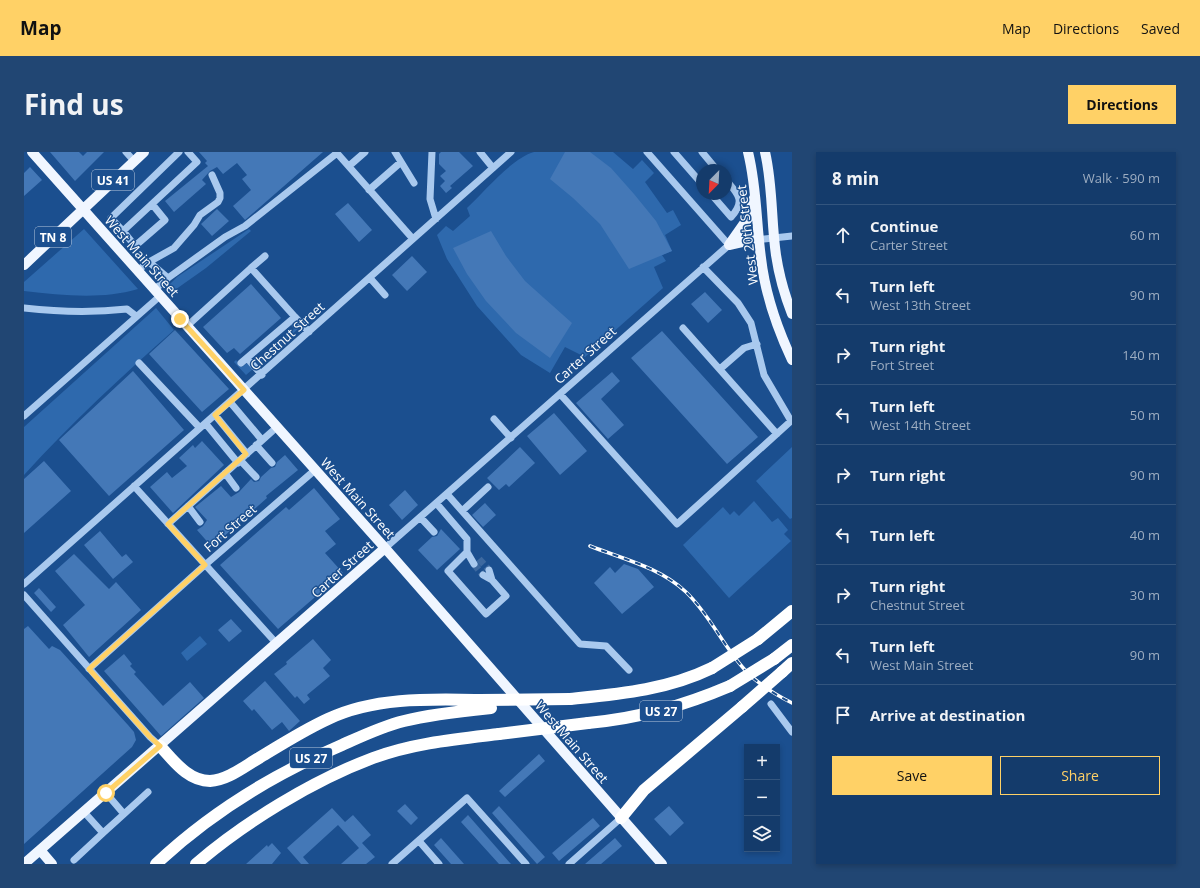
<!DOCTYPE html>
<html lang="en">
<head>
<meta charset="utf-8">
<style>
	body { margin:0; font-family:"Open Sans",sans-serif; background:#214673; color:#f1f3f6 }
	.controls { position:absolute; right:12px; bottom:12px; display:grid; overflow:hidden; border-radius:0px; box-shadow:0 2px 6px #0003 }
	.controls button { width:36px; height:36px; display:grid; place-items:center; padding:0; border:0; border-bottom:1px solid #33557e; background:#143b6b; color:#f1f3f6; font:20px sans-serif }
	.compass { position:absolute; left:672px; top:12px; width:36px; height:36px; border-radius:50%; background:#143b6b; box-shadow:0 2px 6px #0003; rotate:204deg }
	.stop { position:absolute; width:12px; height:12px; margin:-9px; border:3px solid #ffd166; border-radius:50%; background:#fff }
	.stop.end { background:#ffd166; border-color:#fff; box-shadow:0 1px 4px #0008 }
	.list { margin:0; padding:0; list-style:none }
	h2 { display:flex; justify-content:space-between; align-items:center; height:52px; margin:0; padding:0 16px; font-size:17px }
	h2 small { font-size:13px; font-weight:400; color:#9dadc1 }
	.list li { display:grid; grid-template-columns:26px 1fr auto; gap:12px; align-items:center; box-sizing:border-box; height:60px; padding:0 16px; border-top:1px solid #33557e }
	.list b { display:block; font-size:15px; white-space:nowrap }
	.list p { margin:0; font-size:13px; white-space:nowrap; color:#9dadc1 }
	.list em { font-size:13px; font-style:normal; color:#9dadc1 }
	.actions { display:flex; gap:8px; padding:12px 16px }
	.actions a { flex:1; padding:9px 0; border:1px solid #ffd166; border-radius:0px; text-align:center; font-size:14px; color:#ffd166 }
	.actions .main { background:#ffd166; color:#111 }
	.icon { flex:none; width:22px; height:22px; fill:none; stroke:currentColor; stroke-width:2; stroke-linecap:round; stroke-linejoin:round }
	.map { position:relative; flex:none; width:768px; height:712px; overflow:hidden; border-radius:0px }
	header { display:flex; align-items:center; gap:24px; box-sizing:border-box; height:56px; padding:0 20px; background:#ffd166; color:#111 }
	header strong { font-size:19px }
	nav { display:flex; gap:22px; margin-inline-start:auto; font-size:14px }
	.intro { display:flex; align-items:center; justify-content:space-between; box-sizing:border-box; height:96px; padding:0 24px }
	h1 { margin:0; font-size:28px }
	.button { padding:10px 18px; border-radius:0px; background:#ffd166; color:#111; font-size:14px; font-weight:700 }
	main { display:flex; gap:24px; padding:0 24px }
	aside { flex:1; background:#143b6b; border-radius:0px; box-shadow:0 2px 6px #0003 }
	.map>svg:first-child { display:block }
</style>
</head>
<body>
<header>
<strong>Map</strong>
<nav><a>Map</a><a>Directions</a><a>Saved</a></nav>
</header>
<div class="intro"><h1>Find us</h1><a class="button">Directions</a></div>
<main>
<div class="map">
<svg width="768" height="712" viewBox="0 0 768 712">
	<rect width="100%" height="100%" fill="#1b4f8f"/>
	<path fill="#2e69ad" d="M510,0H589L609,17L618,8L630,21L621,30L643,61L649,58L657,73L641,83L648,99L638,103L642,109L630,115L639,136L561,205L541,195L526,221L497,203L453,154L423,107L413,83L422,74L429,79L446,64L443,56C460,40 488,6 510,0Z
		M60,77L114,137C76,148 38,143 0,139V130Z
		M225,77L227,79L182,116L148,140L144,134L153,125Z
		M132,156L150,178C98,224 47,271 0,323V275Z
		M269,171L274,177L235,212L230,204L237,207L270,177L267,173Z
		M212,208L218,215L223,211L229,217L222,223L210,210Z
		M768,295V366L766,367L732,329Z
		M730,349L748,370L754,366L764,378L760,382L767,389L705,446L659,393L699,355L706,363L710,359L715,364Z
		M176,484L183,492L163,509L157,501Z"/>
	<path fill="#4478b7" d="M26,0H55L59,4L63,0H80L51,29Z
		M175,0H299L221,68L209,54L227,38L218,27L223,23L213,11L199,22L193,15L186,19L178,28L182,32L150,60L141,49L184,14L181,11L183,9Z
		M417,0H435L449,14L426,34L428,36L422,41L416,34L421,29L416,24L422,19L415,12V2Z
		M541,0H566L587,16L610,42L632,69L648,99L605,117L576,72L549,46L526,27Z
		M6,15L18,28L0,44V21Z
		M324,51L348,78L335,90L311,62Z
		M193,57L205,69L188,84L177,72Z
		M467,79L482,104L501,129L548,171L526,206L492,181L462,149L443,122L429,96Z
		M388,104L403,120L383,139L368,123Z
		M227,132L257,166L216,202L210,196L203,201L179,175Z
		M681,140L698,158L684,171L667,152Z
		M151,178L205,237L178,260L125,202Z
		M638,179L734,285L703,312L607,206Z
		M109,219L160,278L85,344L35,288Z
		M588,220L596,229L577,247L600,273L584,287L552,251Z
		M530,261L563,299L536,323L503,284Z
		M178,289L200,313L149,361L126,335L143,320L148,326L163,314L155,306L169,293L171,296Z
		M496,295L511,311L485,335L482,332L475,338L463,326Z
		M261,303L274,318L242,344L243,346L188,395L173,378L179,374L183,368L171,355L197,334L207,345L215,340L227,327L230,330L235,329L237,325L247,316L251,315L253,310Z
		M20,309L47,339L0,381V327Z
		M290,336L316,367L301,379L312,392L301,401L319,421L254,477L196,413L262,355L265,358Z
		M381,338L394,353L378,368L365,353Z
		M461,351L472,363L459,375L448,363Z
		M417,377L436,397L413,418L394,398L408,385L413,384Z
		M76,379L98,405L102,402L109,410L89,427L60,393Z
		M50,402L85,437L92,430L117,458L65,505L39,473L61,453L31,419Z
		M600,412L614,417L630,435L598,462L570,431L586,415L591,421Z
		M15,436L32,455L27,460L10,441Z
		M207,467L218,479L205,490L194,478Z
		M4,474L25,497L28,494L36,498L104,573L110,580L112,588L108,595L0,692V477Z
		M289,487L307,508L299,516L306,524L283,543L286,547L280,552L273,544L271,546L250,522L263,512L262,510Z
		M100,502L108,512L106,514L112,520L110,522L139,554L166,530L180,546L137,584L80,519Z
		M241,529L276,569L265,579L258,570L248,578L230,557L228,559L219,549Z
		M515,602L521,609L481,645L475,639Z
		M381,652L394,666L387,673L373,659Z
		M475,654L521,705L513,712L468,661Z
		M645,654L660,671L646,684L630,667Z
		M308,656L321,670L329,663L347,683L338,691L351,705L342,712H317L335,696L314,673L279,705L285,712H277L263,696Z
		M444,663L479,703L487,712H475L437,670Z
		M569,666L576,674L535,709L528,701Z
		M417,686L440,712H427L410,693Z
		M591,686L598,694L577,712H561Z
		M248,691L257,701L248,712H222L243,693L244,695Z"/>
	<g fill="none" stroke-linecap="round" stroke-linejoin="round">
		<path stroke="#3d69a0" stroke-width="7" stroke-dasharray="7 3.5" stroke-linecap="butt" d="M455,407L465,418
			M450,412L459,423"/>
		<path stroke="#a9c9ee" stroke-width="7" d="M102,0L110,9
			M312,0L389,87
			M371,0L390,31
			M408,0L406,47L412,67
			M456,0L469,16
			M650,0L678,32
			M678,0L693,18
			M325,14L341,0
			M345,38L377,10
			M687,42L707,65C722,49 714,42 702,28
			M128,52L141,68L111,94L99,79L173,10L164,0
			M99,79L87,66L155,0
			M730,88L768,84
			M125,110L150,96L170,73L176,63L194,50L196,46V41L188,23
			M227,116L241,104
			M114,118L125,110L144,126L130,138
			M144,126L201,85L221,74L313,1
			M346,126L361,143
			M0,156C35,160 68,161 103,157L112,164
			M271,165L285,180
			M163,174L227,116L271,165L217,211
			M659,176L753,282
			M223,206L238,223
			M115,211L176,276
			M696,217L720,196L733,192
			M536,242L653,372L767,269L740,223L727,171L714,151L679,115
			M206,250L238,288
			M191,263L223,302
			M0,264L136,144
			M470,267L487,286
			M182,272L214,311
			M232,293L248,311
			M216,308L232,325
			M201,321L212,336
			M110,334L253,492
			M423,342L556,492L582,494L605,518
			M413,352L443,387V400L424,419L462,462L482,444L468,428L459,423
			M164,354L176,370
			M438,359L464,335
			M397,366L410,380
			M144,372L253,275
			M361,396L705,93L623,0
			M443,400L450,412
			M465,418L468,428
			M0,432L487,0
			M0,443L126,585L136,594
			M65,517L181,413L291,318
			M747,552L768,580
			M60,660L79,681L100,662L82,641
			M100,662L124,640
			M395,689L415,712
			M50,708L79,681
			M368,712L443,646L502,712
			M545,712L597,666"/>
		<path stroke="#f0f6ff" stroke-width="10" d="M8,0L361,396L638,712
			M724,0C733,36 732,70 737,106C741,141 753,176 768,208
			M741,0C749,34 747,69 752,103C755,123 761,144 768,162
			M705,93L724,66L730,46
			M705,93L727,88
			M0,113L120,0
			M16,698L28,712
			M0,712L361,396"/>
		<path stroke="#fff" stroke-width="12" d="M734,487L768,459
			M750,507L768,493
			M758,520L768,511
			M546,547C595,542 643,538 688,516
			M564,571C616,566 659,554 706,534
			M136,594C150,609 164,629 186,629C204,628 221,614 235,606C258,592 280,578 304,567C350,545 406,547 456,548
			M597,666L620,638L718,555
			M132,712C186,661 250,622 318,593C338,584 359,574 380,569C408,562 438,559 467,556
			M172,712C221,670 288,629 349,606C389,591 433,587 475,582"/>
		<defs>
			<path id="rail" d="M566,394C599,407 635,415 662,440C686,463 699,494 721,518C735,533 750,542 768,551"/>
		</defs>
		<use href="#rail" stroke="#fff" stroke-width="3.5"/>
		<use href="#rail" stroke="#1b4f8f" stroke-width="2" stroke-dasharray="6" stroke-linecap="butt"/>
		<path stroke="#fff" stroke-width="12" d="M688,516L734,487
			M706,534L750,507
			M456,548L546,547
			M718,555L758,520
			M475,582L564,571"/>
	</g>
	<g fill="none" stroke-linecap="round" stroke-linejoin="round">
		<path stroke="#ffd166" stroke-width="5" d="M82,641L136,594L126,585L65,517L181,413L144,372L222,302L191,263L220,238L156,167"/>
	</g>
	<g text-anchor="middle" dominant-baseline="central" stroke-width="3" stroke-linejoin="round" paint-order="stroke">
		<g fill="#1b4f8f" stroke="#bbcadd" stroke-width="1">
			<rect x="68" y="18" width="42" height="20" rx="3"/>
			<rect x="11" y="75" width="36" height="20" rx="3"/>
			<rect x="616" y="549" width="42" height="20" rx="3"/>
			<rect x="266" y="596" width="42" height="20" rx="3"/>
		</g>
		<g font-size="12" font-weight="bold" fill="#fff">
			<text x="89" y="28">US 41</text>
			<text x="29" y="85">TN 8</text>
			<text x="637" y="559">US 27</text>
			<text x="287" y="606">US 27</text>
		</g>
		<g font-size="13" fill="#fff" stroke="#1b4f8f">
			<text transform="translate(723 83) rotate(-97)">West 20th Street</text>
			<text transform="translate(118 104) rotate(48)">West Main Street</text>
			<text transform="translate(263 184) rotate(-42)">Chestnut Street</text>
			<text transform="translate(561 203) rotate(-42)">Carter Street</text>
			<text transform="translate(334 346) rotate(48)">West Main Street</text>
			<text transform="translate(206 376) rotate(-41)">Fort Street</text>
			<text transform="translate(318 417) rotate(-42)">Carter Street</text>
			<text transform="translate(548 590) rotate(49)">West Main Street</text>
		</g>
	</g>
</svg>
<div class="controls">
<button>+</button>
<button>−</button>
<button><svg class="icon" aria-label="layers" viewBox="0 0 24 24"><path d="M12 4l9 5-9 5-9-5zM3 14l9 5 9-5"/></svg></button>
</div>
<svg class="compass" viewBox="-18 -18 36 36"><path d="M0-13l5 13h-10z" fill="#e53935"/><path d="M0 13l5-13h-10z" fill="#9dadc1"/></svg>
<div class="stop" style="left:82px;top:641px"></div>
<div class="stop end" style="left:156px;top:167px"></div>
</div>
<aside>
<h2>8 min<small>Walk · 590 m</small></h2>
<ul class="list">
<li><svg class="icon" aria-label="ahead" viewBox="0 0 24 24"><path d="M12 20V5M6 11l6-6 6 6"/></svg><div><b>Continue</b><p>Carter Street</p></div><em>60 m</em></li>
<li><svg class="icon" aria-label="left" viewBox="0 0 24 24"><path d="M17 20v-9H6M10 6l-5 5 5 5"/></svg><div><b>Turn left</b><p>West 13th Street</p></div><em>90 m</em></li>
<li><svg class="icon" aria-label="right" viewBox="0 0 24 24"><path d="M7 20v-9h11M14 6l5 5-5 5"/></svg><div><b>Turn right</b><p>Fort Street</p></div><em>140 m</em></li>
<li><svg class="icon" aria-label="left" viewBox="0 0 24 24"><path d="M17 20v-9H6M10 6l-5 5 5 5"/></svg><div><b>Turn left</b><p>West 14th Street</p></div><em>50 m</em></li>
<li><svg class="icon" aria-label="right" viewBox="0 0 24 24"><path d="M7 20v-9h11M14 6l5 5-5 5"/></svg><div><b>Turn right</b></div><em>90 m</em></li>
<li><svg class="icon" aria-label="left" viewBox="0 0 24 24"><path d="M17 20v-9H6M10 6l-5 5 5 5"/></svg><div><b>Turn left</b></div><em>40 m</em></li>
<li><svg class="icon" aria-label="right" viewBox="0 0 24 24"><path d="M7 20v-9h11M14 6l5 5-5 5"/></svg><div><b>Turn right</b><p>Chestnut Street</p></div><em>30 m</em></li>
<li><svg class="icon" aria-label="left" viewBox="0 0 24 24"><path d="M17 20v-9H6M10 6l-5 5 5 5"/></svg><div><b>Turn left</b><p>West Main Street</p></div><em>90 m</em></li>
<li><svg class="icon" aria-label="arrive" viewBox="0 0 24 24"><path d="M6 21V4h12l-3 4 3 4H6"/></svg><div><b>Arrive at destination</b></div></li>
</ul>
<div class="actions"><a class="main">Save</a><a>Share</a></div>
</aside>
</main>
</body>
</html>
